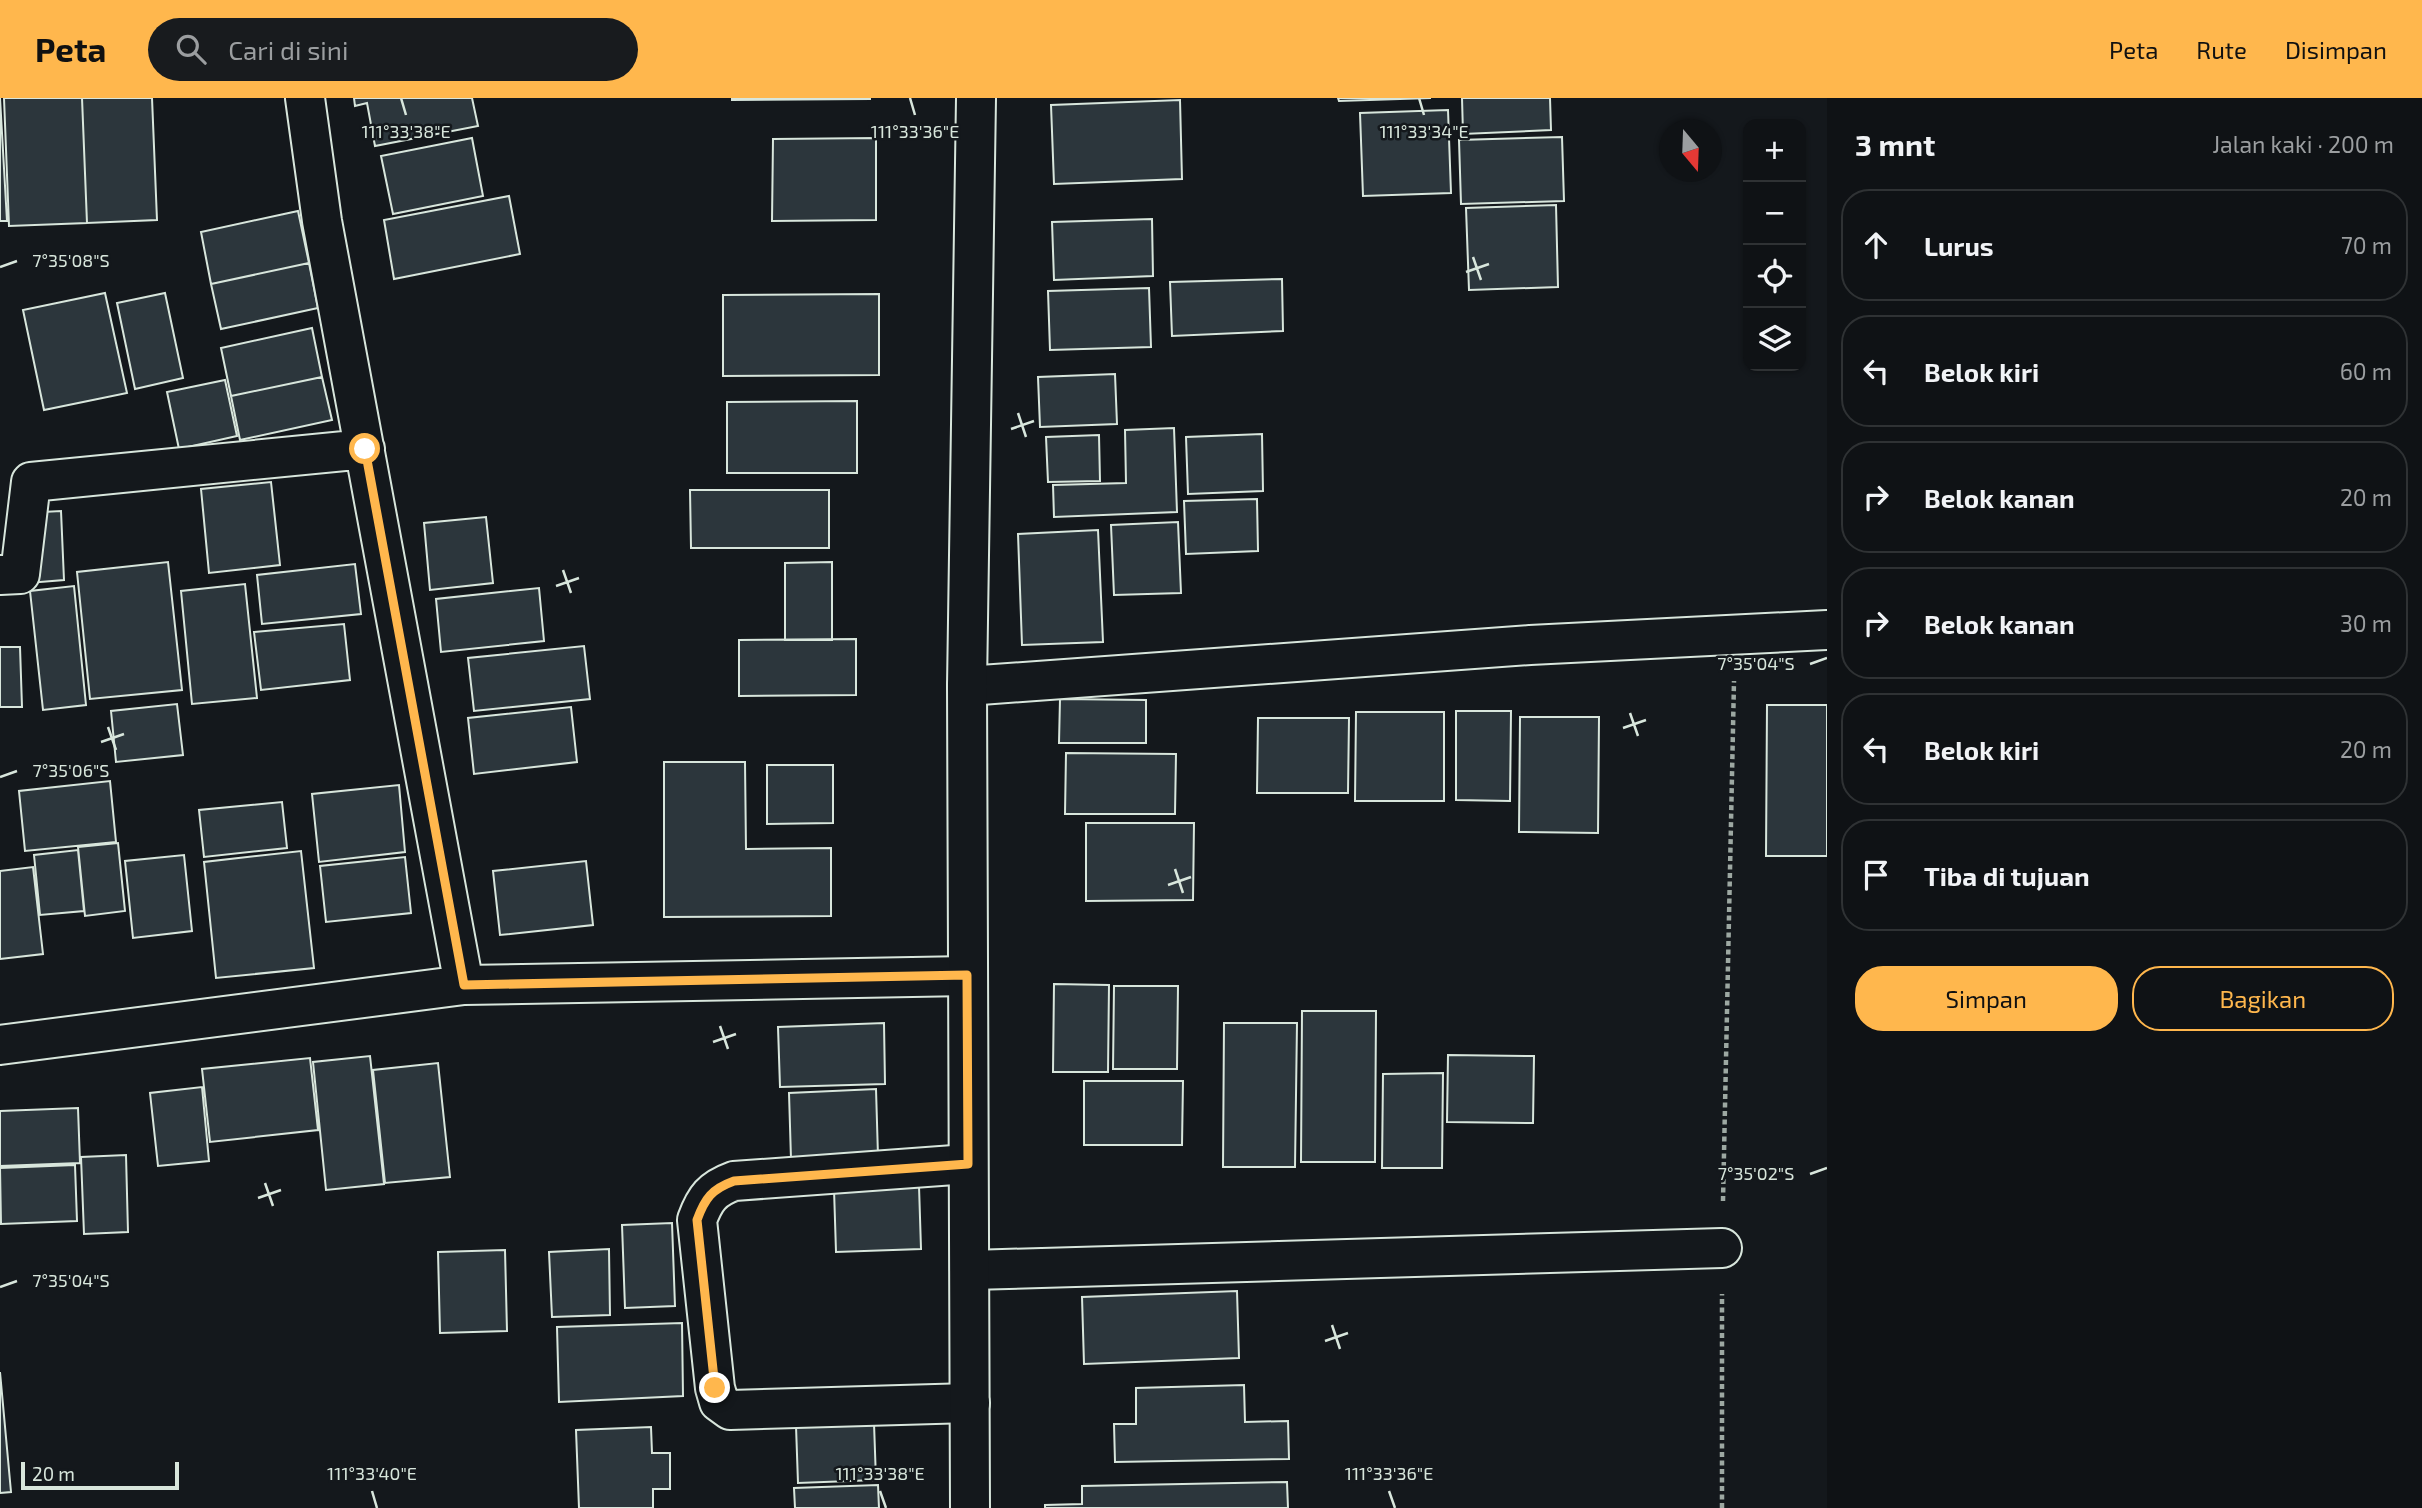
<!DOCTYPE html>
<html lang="id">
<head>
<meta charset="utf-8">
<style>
	body { margin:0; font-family:"Exo 2",sans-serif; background:#181b1e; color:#f1f3f6 }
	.controls { position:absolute; right:21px; top:21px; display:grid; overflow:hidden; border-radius:14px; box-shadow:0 2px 5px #0004 }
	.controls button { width:63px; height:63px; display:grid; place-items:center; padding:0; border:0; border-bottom:2px solid #2f3234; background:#0f1215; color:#f1f3f6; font:35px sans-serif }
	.compass { position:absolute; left:1659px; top:21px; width:63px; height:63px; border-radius:50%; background:#0f1215; box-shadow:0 2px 5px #0004; rotate:161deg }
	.scale { position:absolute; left:21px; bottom:18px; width:158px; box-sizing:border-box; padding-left:7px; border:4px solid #d8e6dc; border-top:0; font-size:19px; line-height:24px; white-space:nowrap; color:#d8e6dc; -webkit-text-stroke:5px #14181c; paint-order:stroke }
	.stop { position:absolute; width:21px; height:21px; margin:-16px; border:5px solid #ffb74d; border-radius:50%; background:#fff }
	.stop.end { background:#ffb74d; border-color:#fff; box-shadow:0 2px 7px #0008 }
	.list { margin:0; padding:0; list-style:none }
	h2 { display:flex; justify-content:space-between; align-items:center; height:91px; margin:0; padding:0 28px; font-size:30px }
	h2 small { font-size:23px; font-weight:400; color:#9b9ea0 }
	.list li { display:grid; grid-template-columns:46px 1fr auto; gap:21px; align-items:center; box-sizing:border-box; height:112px; margin:0 14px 14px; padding:0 14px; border:2px solid #2f3234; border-radius:28px }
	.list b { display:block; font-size:26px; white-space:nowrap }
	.list em { font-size:23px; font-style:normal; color:#9b9ea0 }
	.actions { display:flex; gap:14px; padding:21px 28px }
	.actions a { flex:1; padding:16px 0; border:2px solid #ffb74d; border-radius:28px; text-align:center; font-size:24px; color:#ffb74d }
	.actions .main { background:#ffb74d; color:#111 }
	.icon { flex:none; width:38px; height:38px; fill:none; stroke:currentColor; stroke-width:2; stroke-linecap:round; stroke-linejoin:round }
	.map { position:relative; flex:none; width:1827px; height:1410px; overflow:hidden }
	header { display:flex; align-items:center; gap:42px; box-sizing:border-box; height:98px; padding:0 35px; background:#ffb74d; color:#111 }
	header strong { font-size:33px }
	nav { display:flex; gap:38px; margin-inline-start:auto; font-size:24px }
	.search { width:490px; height:63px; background:#181b1e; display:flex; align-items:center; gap:18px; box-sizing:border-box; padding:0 24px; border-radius:38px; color:#9b9ea0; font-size:26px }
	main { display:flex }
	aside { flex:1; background:#0f1215 }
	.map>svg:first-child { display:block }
</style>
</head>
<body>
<header>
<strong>Peta</strong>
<div class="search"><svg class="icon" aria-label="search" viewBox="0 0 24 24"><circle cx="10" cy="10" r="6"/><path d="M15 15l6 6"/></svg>Cari di sini</div>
<nav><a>Peta</a><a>Rute</a><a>Disimpan</a></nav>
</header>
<main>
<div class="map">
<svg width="1827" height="1410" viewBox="0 0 1827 1410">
	<rect width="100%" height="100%" fill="#14181c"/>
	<path fill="#2c363c" stroke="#d8e6dc" stroke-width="2" d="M0,0L7,123H0Z
		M4,0H82L87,125L9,128Z
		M82,0H152L157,122L87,125Z
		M354,0H472L478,28L375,48L367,5L355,8Z
		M732,0H870V1L732,2Z
		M1338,0H1431L1339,3Z
		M1462,0H1550L1551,32L1463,36Z
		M1180,2L1182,81L1054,86L1051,7Z
		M1448,12L1451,95L1363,98L1360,15Z
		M1562,39L1564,103L1461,106L1459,42Z
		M472,40L483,98L393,116L381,58Z
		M876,40V122L772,123L773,41Z
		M509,98L520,156L394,181L384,122Z
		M1556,107L1558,189L1469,192L1466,110Z
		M298,113L309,165L211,186L201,134Z
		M1152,121L1153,178L1054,182L1052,124Z
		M309,165L318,210L221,231L211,186Z
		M1282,181L1283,233L1172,238L1170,184Z
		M1149,190L1151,249L1050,252L1048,193Z
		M105,195L127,295L44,312L23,212Z
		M165,195L183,280L135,291L117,205Z
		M879,196V277L723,278V197Z
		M312,230L322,279L231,298L221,250Z
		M1115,276L1117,326L1040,329L1038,279Z
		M322,279L332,322L240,342L231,298Z
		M225,282L237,338L179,351L167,294Z
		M857,303V375H727V304Z
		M1174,330L1177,414L1054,419L1053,387L1126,385L1125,332Z
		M1262,336L1263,393L1188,396L1186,339Z
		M1099,337L1100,383L1048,384L1046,339Z
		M271,384L280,467L209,475L201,391Z
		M690,392H829V450H691Z
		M1257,401L1258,453L1186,456L1184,403Z
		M61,413L64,482L28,485L24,415Z
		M486,419L493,485L430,492L424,425Z
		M1178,424L1181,495L1114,497L1111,427Z
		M1098,432L1103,544L1022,547L1018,436Z
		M168,464L182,592L90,601L77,474Z
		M832,464V542H785V465Z
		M355,466L361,516L262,526L257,477Z
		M245,486L257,600L192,606L181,493Z
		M74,488L86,607L43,612L30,493Z
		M539,490L544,543L441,554L436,501Z
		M344,526L350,582L261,592L254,534Z
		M856,541V597L739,598V542Z
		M584,548L590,601L474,613L468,560Z
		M0,549H20L22,609H0Z
		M1060,601L1146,602V645H1059Z
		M177,606L183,657L116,664L111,613Z
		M1767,607H1827V758H1766Z
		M571,609L577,664L474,676L468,620Z
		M1456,613H1511L1510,703L1456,702Z
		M1356,614H1444V703H1355Z
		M1520,619H1599L1598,735L1519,734Z
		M1258,620H1349L1348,695H1257Z
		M1066,655L1176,656L1175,716H1065Z
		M664,664H745L746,751L831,750V818L664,819Z
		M767,667H833V725L767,726Z
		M110,683L116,744L25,753L19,693Z
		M399,687L405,754L319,764L312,696Z
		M282,704L287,750L204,759L199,712Z
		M1086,725H1194L1193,802L1086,803Z
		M118,745L125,813L85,818L78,749Z
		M78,752L84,813L40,817L34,757Z
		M301,753L314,870L216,880L204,764Z
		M184,757L192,833L133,840L125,763Z
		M405,759L411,815L326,824L320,768Z
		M586,763L593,827L500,837L493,773Z
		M33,769L43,856L0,861V773Z
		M1054,886L1109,887L1108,974H1053Z
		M1114,888H1178L1177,971H1113Z
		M1302,913H1376L1375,1064H1301Z
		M884,925L885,986L780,989L778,929Z
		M1224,925H1297L1295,1069H1223Z
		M1448,957L1534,958L1533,1025L1447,1024Z
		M370,958L384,1086L326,1092L313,964Z
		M310,960L318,1032L210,1044L202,971Z
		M438,965L450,1079L385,1085L373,972Z
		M1443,975L1442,1070H1382L1383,976Z
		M1084,983H1183L1182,1047H1084Z
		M202,989L209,1063L158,1068L150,995Z
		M876,991L878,1058L791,1061L789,995Z
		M78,1010L80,1065L0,1068V1013Z
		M126,1057L128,1134L84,1136L81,1059Z
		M75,1067L77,1123L1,1126L0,1070Z
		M919,1088L921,1151L836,1154L834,1091Z
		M672,1125L675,1208L625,1210L622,1127Z
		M609,1151L610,1217L552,1219L549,1154Z
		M505,1152L507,1233L440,1235L438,1154Z
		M1237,1193L1239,1260L1084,1266L1082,1199Z
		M682,1225L683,1298L559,1304L557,1229Z
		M0,1274L11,1394L0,1395Z
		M1244,1287L1245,1324L1288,1323L1289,1361L1115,1364L1114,1326H1136V1290Z
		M874,1325L876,1382L798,1385L796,1328Z
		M651,1329L652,1355H670V1391H653V1410H579L576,1332Z
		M1287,1384L1288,1410H1045V1407L1082,1406V1388Z
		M878,1387L879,1410H795L794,1390Z"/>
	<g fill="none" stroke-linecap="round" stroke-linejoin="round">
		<defs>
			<path id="minor" d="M305,0L322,123L464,887
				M0,477L20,476L31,384L365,351
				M967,588L1530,547L1827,532
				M0,947L464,887L967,878
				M968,1066L734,1083C712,1091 705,1100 697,1122L715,1290L719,1304L730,1312L970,1305
				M971,1172L1722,1150"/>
			<path id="tertiary" d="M970,1410L967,588L976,0"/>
		</defs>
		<use href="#minor" stroke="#d8e6dc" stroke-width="42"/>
		<use href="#tertiary" stroke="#d8e6dc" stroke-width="42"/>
		<path stroke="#9da8a2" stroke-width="4.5" stroke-dasharray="5 3.5" stroke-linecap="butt" d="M1723,1103L1734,583
			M1722,1410V1196"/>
		<use href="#minor" stroke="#14181c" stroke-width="38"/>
		<use href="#tertiary" stroke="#14181c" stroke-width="38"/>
	</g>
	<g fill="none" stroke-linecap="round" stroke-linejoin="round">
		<path stroke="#ffb74d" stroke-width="9" d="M365,351L464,887L967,877L968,1066L734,1083C712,1091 705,1100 697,1122L715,1290"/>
	</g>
	<path fill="none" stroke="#d8e6dc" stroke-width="2.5" d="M401,0L406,17M910,0L915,17M1419,0L1424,17M1473,159L1481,182M0,169L17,163M1466,174L1489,166M1018,315L1026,339M1011,331L1034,323M563,472L571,495M556,488L579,480M1810,566L1827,560M1630,615L1638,638M108,629L116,652M1623,630L1646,622M101,644L124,636M0,679L17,673M1175,771L1183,795M1168,787L1191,779M720,928L728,951M713,944L736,936M1810,1076L1827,1070M265,1085L273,1108M258,1100L281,1092M0,1189L17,1183M1332,1227L1340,1251M1325,1243L1348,1235M372,1393L377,1410M880,1393L886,1410M1389,1393L1395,1410"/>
	<g font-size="18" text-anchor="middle" fill="#d8e6dc" stroke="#14181c" stroke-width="5" stroke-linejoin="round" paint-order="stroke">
		<text x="406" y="40">111°33'38"E</text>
		<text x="915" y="40">111°33'36"E</text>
		<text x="1424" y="40">111°33'34"E</text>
		<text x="71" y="169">7°35'08"S</text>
		<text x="1756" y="572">7°35'04"S</text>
		<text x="71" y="679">7°35'06"S</text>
		<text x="1756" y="1082">7°35'02"S</text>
		<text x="71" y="1189">7°35'04"S</text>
		<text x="372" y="1382">111°33'40"E</text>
		<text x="880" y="1382">111°33'38"E</text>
		<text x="1389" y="1382">111°33'36"E</text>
	</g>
</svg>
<div class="controls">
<button>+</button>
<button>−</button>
<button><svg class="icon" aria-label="locate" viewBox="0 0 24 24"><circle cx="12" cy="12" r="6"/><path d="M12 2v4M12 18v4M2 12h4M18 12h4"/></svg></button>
<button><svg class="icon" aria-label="layers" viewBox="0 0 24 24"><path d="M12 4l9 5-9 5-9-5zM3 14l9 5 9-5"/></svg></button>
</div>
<svg class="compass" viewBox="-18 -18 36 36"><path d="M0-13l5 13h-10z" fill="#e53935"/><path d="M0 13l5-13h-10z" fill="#9b9ea0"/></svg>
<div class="scale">20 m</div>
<div class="stop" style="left:365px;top:351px"></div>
<div class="stop end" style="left:715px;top:1290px"></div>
</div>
<aside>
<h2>3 mnt<small>Jalan kaki · 200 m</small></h2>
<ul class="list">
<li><svg class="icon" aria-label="ahead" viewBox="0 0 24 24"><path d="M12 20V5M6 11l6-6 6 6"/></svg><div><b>Lurus</b></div><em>70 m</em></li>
<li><svg class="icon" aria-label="left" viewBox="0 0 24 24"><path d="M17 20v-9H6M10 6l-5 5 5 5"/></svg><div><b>Belok kiri</b></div><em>60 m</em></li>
<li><svg class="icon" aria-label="right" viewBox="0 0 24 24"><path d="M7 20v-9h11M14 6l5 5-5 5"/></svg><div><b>Belok kanan</b></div><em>20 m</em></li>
<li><svg class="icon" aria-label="right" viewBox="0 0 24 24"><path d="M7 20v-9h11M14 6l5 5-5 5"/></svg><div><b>Belok kanan</b></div><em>30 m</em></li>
<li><svg class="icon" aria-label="left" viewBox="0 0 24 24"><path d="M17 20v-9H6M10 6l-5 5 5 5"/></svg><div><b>Belok kiri</b></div><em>20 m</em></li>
<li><svg class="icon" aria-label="arrive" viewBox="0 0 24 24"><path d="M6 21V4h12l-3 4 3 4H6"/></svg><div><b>Tiba di tujuan</b></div></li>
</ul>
<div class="actions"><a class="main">Simpan</a><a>Bagikan</a></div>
</aside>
</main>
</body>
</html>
